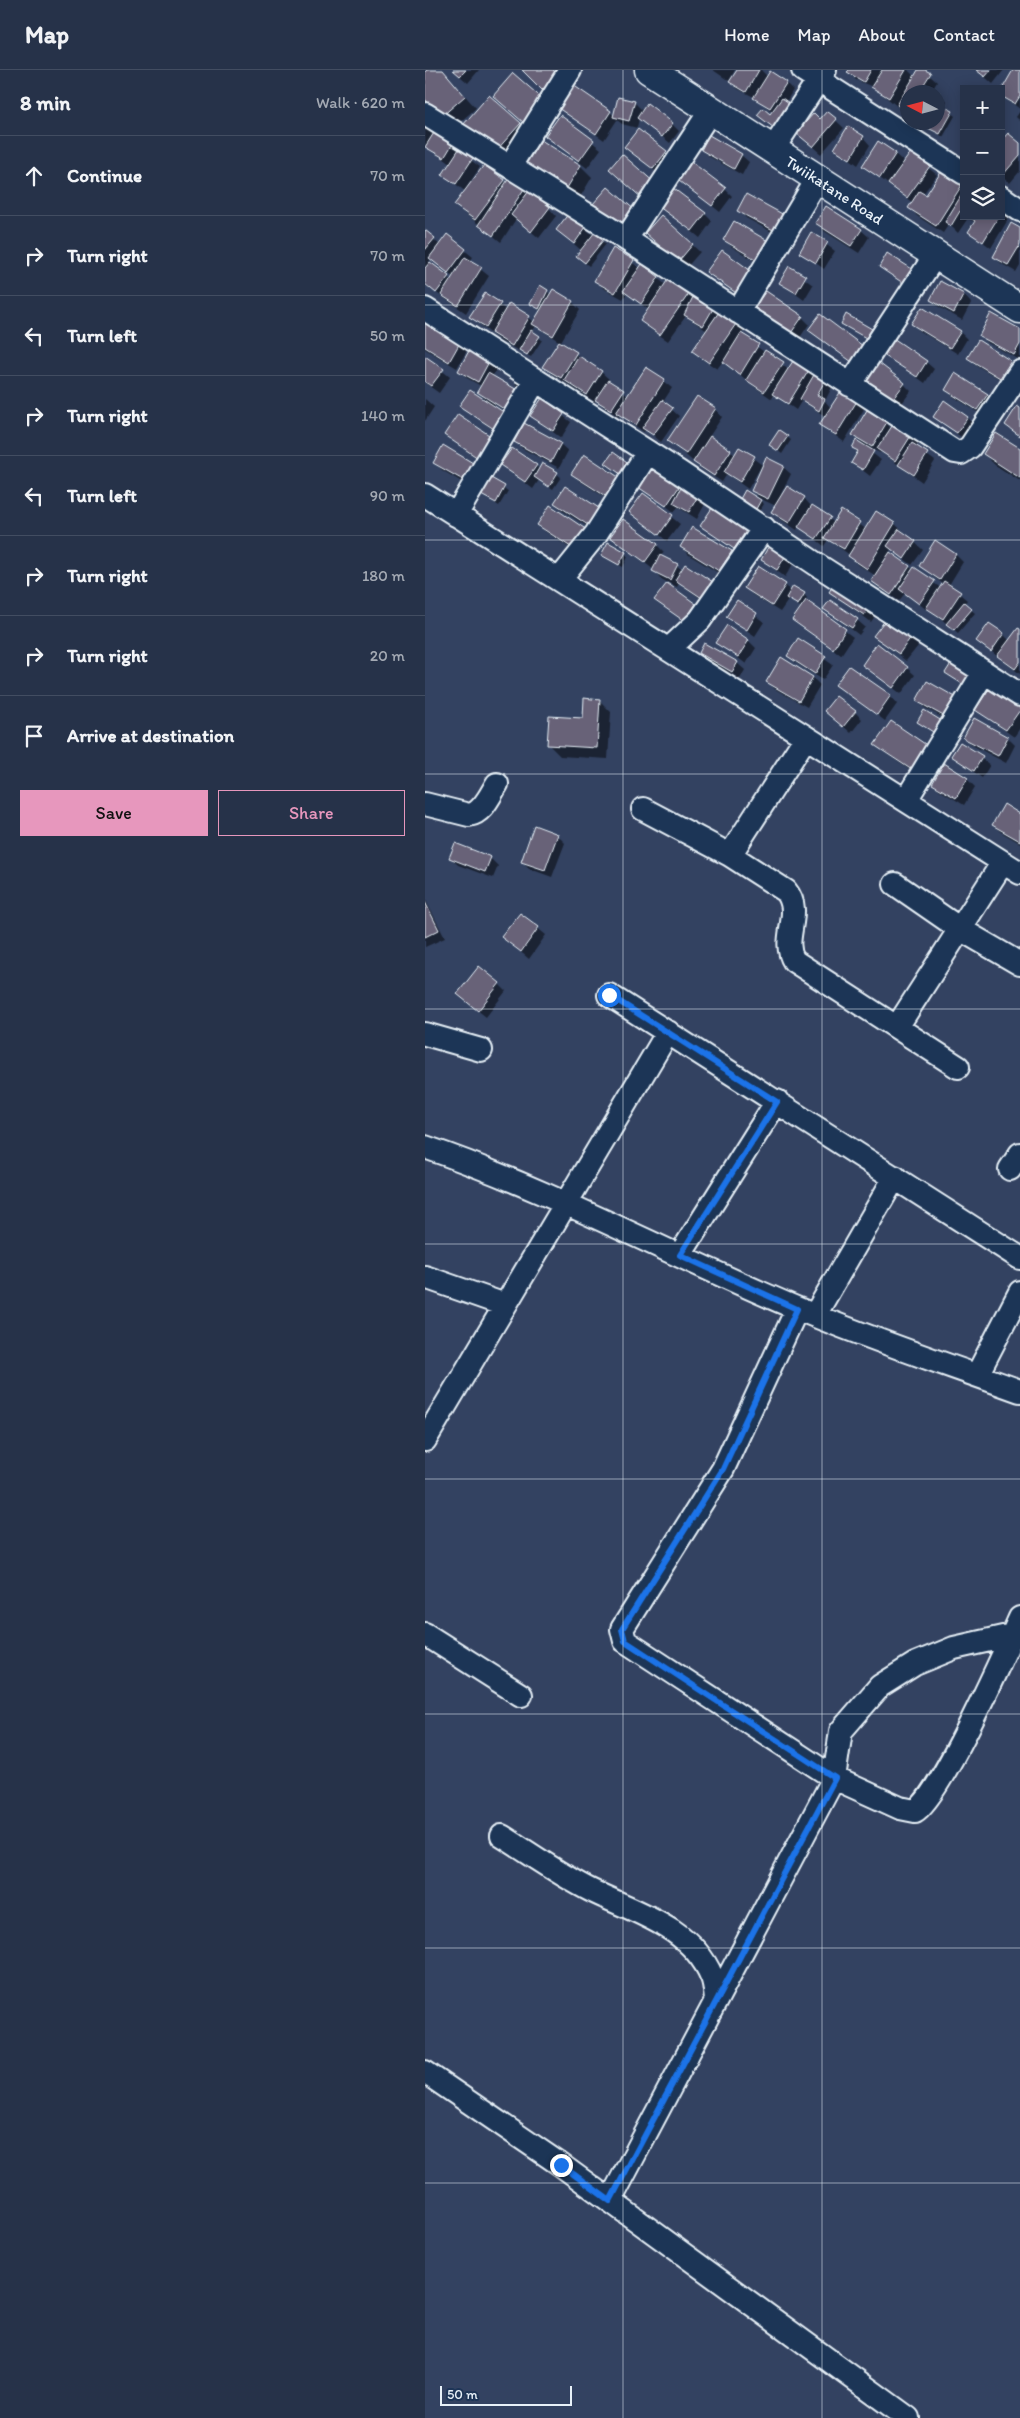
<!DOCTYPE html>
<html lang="en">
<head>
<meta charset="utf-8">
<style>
	body { margin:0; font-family:Itim,sans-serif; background:#2e3a50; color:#f1f3f6 }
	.controls { position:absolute; right:15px; top:15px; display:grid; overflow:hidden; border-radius:0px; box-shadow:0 2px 12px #0003 }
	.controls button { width:45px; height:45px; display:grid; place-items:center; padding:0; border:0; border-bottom:1px solid #424d61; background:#263249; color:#f1f3f6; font:25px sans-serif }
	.compass { position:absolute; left:475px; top:15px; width:45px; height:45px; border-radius:50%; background:#263249; box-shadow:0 2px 12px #0003; rotate:276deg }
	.scale { position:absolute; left:15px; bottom:12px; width:132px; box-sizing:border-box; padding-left:5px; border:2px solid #e8f1f8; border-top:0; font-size:14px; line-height:18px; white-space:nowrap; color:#e8f1f8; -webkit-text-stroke:4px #1d3557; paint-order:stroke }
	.stop { position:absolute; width:15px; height:15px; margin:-11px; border:4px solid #1a73e8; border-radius:50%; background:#fff }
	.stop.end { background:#1a73e8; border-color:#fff; box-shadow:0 1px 5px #0008 }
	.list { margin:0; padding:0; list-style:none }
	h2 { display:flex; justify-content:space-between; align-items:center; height:65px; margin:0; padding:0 20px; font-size:21px }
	h2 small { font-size:16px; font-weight:400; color:#a4aab4 }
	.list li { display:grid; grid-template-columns:32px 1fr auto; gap:15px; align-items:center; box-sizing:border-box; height:80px; padding:0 20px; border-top:1px solid #424d61 }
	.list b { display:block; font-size:19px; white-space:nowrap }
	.list em { font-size:16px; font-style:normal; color:#a4aab4 }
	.actions { display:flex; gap:10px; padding:15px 20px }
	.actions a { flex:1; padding:11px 0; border:1px solid #e797bd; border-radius:0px; text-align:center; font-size:18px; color:#e797bd }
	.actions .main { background:#e797bd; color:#111 }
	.icon { flex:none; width:28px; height:28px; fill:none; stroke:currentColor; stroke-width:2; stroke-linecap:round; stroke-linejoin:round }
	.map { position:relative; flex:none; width:595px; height:2348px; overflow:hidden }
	header { display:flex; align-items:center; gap:30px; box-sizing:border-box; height:70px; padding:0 25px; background:#263249; border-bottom:1px solid #424d61 }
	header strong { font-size:24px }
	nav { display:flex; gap:28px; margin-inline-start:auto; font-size:18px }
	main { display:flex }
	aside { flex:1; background:#263249 }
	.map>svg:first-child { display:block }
</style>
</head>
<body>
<header>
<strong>Map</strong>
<nav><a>Home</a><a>Map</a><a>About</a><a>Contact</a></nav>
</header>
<main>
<aside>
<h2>8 min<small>Walk · 620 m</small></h2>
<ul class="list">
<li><svg class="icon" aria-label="ahead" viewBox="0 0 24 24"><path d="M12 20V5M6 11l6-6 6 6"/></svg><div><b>Continue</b></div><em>70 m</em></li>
<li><svg class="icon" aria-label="right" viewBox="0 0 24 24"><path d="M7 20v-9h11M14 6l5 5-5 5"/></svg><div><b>Turn right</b></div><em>70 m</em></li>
<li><svg class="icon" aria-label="left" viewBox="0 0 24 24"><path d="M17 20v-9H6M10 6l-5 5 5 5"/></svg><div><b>Turn left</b></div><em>50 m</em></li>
<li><svg class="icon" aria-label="right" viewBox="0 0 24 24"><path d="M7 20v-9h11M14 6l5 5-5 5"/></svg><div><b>Turn right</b></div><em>140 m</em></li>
<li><svg class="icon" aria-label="left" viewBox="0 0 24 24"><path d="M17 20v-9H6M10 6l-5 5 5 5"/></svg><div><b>Turn left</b></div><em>90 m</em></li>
<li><svg class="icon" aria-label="right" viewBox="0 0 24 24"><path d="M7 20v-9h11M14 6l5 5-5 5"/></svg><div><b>Turn right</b></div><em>180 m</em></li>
<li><svg class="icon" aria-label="right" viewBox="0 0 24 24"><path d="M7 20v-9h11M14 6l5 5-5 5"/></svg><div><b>Turn right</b></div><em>20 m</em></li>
<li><svg class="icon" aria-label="arrive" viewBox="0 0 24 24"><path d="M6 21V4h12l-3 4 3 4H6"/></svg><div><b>Arrive at destination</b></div></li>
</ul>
<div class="actions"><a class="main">Save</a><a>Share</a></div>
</aside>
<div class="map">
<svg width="595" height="2348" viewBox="0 0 595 2348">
	<rect width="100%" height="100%" fill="#334261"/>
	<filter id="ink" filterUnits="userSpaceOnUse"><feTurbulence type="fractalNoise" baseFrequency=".02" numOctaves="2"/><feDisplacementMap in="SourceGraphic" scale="10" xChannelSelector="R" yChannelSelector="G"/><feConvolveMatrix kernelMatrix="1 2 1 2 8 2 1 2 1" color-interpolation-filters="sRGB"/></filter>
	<g filter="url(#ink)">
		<path fill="#0007" fill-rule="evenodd" d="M4,0H17L51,38L28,58L0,27V4Z
			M28,0H54L43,13Z
			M288,0H310L304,11Z
			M313,0H336L343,7L361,13L368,20L361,32L357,65L334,45H345L348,42L329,27L313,19L305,11Z
			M425,0H483L490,7L495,0H498L512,12L507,20L512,22H482V44L448,17L431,10L424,2Z
			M552,0H579L568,14Z
			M589,0H595V39L576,25Z
			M512,23L522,31L518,37L530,46L518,67L497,52H512Z
			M209,32L218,41L247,54L254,61L245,73L214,48L212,58L197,54L192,50L179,70L134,38L185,42L189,46Z
			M595,41V51L591,47Z
			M402,42L419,58L396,84L380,70Z
			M135,47L176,79L162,98L121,66Z
			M95,54L106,65L82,93L51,66Z
			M0,58L9,65L37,79L35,82L55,97L42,117L44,118L79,111L98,120L124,138L131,146L114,168L91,149L76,172L38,142L31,134L41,122L19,105L26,94L0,75Z
			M213,61L249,90L236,106L201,77Z
			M438,67L445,75L433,95L410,78Z
			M116,72L156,96L167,107L151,134L111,109Z
			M576,73L595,75V101L585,113L576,105Z
			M277,80L316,85L324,92L317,105L285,87Z
			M470,84L480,93L486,84L512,105L498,124L501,127L536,116L539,119V146H576V141L584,148L566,178L545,162L551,153L543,148L533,163L524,154L518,163L492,146L485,138L488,133L439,96Z
			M252,108L300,119L307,126L295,142Z
			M321,126L360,169L321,148L314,140Z
			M232,133L280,144L287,151L275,168Z
			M144,145L169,166L181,174L164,196L156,190L157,181L133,160Z
			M236,147L275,182L261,198L229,170Z
			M310,153L340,197L307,177L300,170Z
			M392,153L436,160L444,167L434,183L399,161Z
			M595,160V195L591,202L577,194L569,186Z
			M0,162L15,175L22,166L48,187L45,191L64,206L41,243L0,215ZM6,189L29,208L27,211L4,192Z
			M387,164L410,181L399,199L376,182Z
			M189,180L215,198L217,196L241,215L264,223L269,229L312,252L319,260L316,265L364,300L383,301L389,307L400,310L407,317L400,331L406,338L431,332L439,339L419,372L396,355L401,347L377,330L371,340L349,324L347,329L330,317L298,291L292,299L276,288L268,281L282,261L261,246L243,271L224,258L217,251L224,240L202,223L198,229L178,218L171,210Z
			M455,197L486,200L494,207L486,219Z
			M365,198L388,215L379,230L356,213Z
			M515,213L539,225L546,233L537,250L514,237L506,230Z
			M122,221L126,225L147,232L155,240L135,273L176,302L184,309L183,311L203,326L221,298L247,318L238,332L254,346L236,372L221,359L219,362L195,345L194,347L179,337L171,329L170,332L127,304L119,296L135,272L111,256L107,262L117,270L106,287L75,271L46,247L60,224L81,240L84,235L110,252L116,241L106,234Z
			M331,237L377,247L384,254L374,269Z
			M395,246L435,298L385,260Z
			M0,254L44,277L32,298L0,279Z
			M417,254L446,260L449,263L445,271Z
			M488,254L535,262L542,269L533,284L495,261Z
			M595,260V290L563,273L556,265Z
			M47,279L73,297L67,307L90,347L69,334L77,366L36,336L63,332L53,322L56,316L42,308L35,301Z
			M459,284L501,292L509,299L500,313Z
			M0,287L25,307L14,323L0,313Z
			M544,288L585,292L592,299L583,314L551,295Z
			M94,308L104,314L93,317L90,314Z
			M443,310L479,314L486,321L475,336Z
			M521,320L562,325L569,332L560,347L529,327Z
			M0,329L9,337L0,351Z
			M117,330L146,352L136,368L106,346Z
			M290,339L297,347L284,367L310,385L315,378L337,395L323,419L302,404L297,412L277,399L244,371Z
			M33,346L61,395L21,365Z
			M510,347H542L550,355L540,370Z
			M461,353L467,359L486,365L494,373L491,377L510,391L497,412L456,382L455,383L443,377L442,379L456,390L445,406L427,392L433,383L428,377L440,376L429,365Z
			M362,367L366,370L357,384L346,375Z
			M91,372L135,374L143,381L134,398L98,379Z
			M595,380V411L570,395L559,384Z
			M159,386L193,436L155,411L148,404Z
			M9,392L47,394L54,401L45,417L17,400Z
			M117,394L136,407L128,419L114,410L108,419L77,395L111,396L115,399Z
			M229,396L281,432L272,449L253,437L249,442L215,416Z
			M358,397L366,404L356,424L379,428L386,436L410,453L416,442L441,459L451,443L470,454L498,480L487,495L466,479L464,483L516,518L518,514L495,496L511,472L531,485L538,492L524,515L542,530L539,534L550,543L533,563L503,538L502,540L480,523L474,531L455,518L448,511L451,506L432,494L425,485L403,470L399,476L374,456L372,460L355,449L347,441L351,436L334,428L327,420Z
			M66,410L83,421L74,436L57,424Z
			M140,417L174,464L138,441L130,433Z
			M219,425L255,454L242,471L206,442Z
			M316,429L336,431L339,434L334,442Z
			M289,437L329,466L317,485L277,456Z
			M113,455L169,468L157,486L121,462Z
			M187,467L232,475L239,482L236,486L258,500L285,535L254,513L252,517L236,509L229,500Z
			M256,477L306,481L313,489L302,508L264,485Z
			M200,483L203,487L198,497L181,488Z
			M362,483L370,491L360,507L337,490Z
			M360,515L366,521L379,524L382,528L380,531L428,567L416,585L369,550L377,538L364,529L355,542L328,525L321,518Z
			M406,522L443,538L450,546L446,552Z
			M231,530L270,535L278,542L267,558Z
			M312,532L339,552L330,566L303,547Z
			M400,539L432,550L440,557L434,565Z
			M595,561V604L553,571L578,564L585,571Z
			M450,566L485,568L493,576L481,591Z
			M373,570L408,595L398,610L371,593L363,585Z
			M324,571L331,578L321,594L292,572Z
			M275,583L312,593L320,600L315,609L283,590Z
			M438,594L482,598L490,605L476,624Z
			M388,608L395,615L382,637L350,619L343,612Z
			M502,613L532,655L500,638L493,631Z
			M412,615L465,626L472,634L460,651Z
			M175,631L186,642L183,689L135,686L124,675L159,650Z
			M595,636V658L589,667L552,640Z
			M401,641L430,642L437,649L426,663Z
			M540,667L583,668L590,675L581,693L547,675Z
			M536,673L565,695L557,708L527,686Z
			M451,675L502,677L495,707L459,682Z
			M519,695L542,709L550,717L539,735L516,721L508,714Z
			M595,745V773L576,762L568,755Z
			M132,765L140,773L127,807L105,799L97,791Z
			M25,787L65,788L73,796L68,808L33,795Z
			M0,829L20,868L0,877Z
			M95,844L121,865L104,889L78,867Z
			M74,914L81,921L61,947L41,931Z"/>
		<path fill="#676278" stroke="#e8f1f8" d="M2,0H18L40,26L16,47L0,29V2Z
			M28,0H41L35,6Z
			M97,0H128L132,4L117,20Z
			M312,0H334L321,22L304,12Z
			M424,0H446L439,12L422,2Z
			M457,0H481L464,28L446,17Z
			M493,0H500L506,3L499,14L515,23L512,27V22H482V42L472,35Z
			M551,0H566L560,7Z
			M588,0H595V26L590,34L576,26V21Z
			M345,1L362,12L345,38L328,28Z
			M88,3L119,30L99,53L68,26Z
			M148,15L186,41L171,64L133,38Z
			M64,25L96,53L70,82L38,55Z
			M193,27L210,31L204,51L188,47Z
			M357,28L367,35L349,58L332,45L338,38L345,44Z
			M222,33L248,53L237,67L212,48Z
			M516,35L528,41L515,64L503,58L506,52H512V41Z
			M402,41L412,49L388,77L371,63L389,43L395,49Z
			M135,45L169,70L154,91L120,66Z
			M423,56L439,66L425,89L409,79Z
			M12,58L30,70L19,88L0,77Z
			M213,59L242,81L228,99L199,77Z
			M583,63L595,73V85L577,106L576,71Z
			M284,65L317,84L309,99L276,80Z
			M116,70L156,95L139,123L98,98Z
			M453,71L471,83L455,108L437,96Z
			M34,79L48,88L31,114L17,105Z
			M486,82L505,96L482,128L463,114Z
			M197,84L231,114L218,129L184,99Z
			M264,90L301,118L287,136L250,108Z
			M59,95L80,110L50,150L29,135Z
			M516,102L537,115L511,156L483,138L494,121L501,125Z
			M84,108L99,119L68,166L53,155Z
			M244,115L281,143L267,161L230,134Z
			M183,117L211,141L195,159L167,135Z
			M104,121L125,137L106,162L86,145Z
			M539,121V144L535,141L526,156L520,152Z
			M321,124L361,146L352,162L312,141Z
			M401,136L437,159L426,176L390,153Z
			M144,143L161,157L149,174L131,160Z
			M236,145L268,174L253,192L220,163Z
			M543,146H574L558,172L543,162L550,151Z
			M309,151L343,171L332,190L298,170Z
			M586,153L595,158V175L583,195L568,187Z
			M0,160L10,168L0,180Z
			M170,162L179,169L160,193L151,186Z
			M386,162L403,172L391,193L374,183Z
			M22,164L41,179L23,203L4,188Z
			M188,178L209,190L190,223L169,211Z
			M297,180L329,203L314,225L281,202Z
			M462,183L487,199L478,213L454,197Z
			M40,187L57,197L33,236L16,225Z
			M5,192L24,206L11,223L0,214V198Z
			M217,194L234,207L216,234L198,221Z
			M364,196L381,206L371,223L354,213Z
			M244,208L265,222L235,265L215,251Z
			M515,211L539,224L529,243L505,230Z
			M115,215L123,220L114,239L105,234Z
			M128,219L148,231L128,266L107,254Z
			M341,221L378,246L366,263L329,237Z
			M60,223L76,233L61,257L44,247Z
			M269,225L289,237L278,256L259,245Z
			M84,233L105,246L87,276L66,263Z
			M497,237L536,261L525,278L486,254Z
			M296,239L313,251L284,293L267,281Z
			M566,243L595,259V274L589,285L554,266Z
			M395,244L438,276L427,292L383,260Z
			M421,244L447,259L441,268L416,254Z
			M0,252L37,269L24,292L0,277Z
			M106,260L115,266L102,285L94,280Z
			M316,263L334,274L315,305L298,292Z
			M468,268L502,291L492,307L457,284Z
			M553,270L586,291L575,308L542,288Z
			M134,271L152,282L136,308L117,297Z
			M46,277L66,288L53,312L33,301Z
			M340,280L359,292L339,322L321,310Z
			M0,286L19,299L6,316L0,312Z
			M154,286L177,301L162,325L139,310Z
			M368,291L384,300L363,334L347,324Z
			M454,293L480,313L467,330L441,310Z
			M221,297L240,309L211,355L191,343Z
			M63,303L94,321L82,341L52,322Z
			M390,303L401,309L392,325L400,329L394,341L375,329Z
			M530,303L563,324L552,340L520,320Z
			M183,310L199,320L186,340L170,330Z
			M45,320L80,343L69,359L34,336Z
			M416,321L432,331L411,365L394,355Z
			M272,326L291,338L261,384L242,371Z
			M117,328L139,344L128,361L105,346Z
			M237,330L248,338L228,365L217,358Z
			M519,330L543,347L532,363L508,347Z
			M592,336L595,338V366L580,355Z
			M442,340L462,352L447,377L427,365Z
			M33,344L67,367L53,388L19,365Z
			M99,353L136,373L126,392L89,372Z
			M469,353L487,364L470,391L452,379Z
			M354,360L363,366L353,381L344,375Z
			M571,363L595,378V408L558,384Z
			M285,366L306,380L289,406L268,392Z
			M431,370L449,381L438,400L426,393L433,381L427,378Z
			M487,373L503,383L489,405L473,395Z
			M18,375L48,393L38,410L8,393Z
			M314,377L330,386L315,412L299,402Z
			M87,378L112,395L100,412L75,395Z
			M188,382L205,394L197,405L180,393Z
			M159,384L198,410L185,429L146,404Z
			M341,387L359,396L343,429L326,421Z
			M117,393L133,402L124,417L109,407Z
			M228,394L256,414L241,436L213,417Z
			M66,408L80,416L71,433L56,425Z
			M258,414L274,424L264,442L248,433Z
			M140,416L177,440L166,457L129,433Z
			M362,416L380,427L364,453L346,442Z
			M320,420L336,430L331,439L315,429Z
			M218,423L248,445L234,465L204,442Z
			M125,435L162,460L149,479L112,455Z
			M289,435L323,458L309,479L275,456Z
			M387,435L406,447L391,469L373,457Z
			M416,440L435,452L419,479L399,468Z
			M451,441L470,453L442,499L423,486Z
			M198,449L233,474L220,492L185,467Z
			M267,457L307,481L294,501L255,477Z
			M474,459L491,471L479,489L462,476Z
			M510,470L531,484L515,510L494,496Z
			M183,472L201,482L194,495L176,485Z
			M346,472L363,482L352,500L336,490Z
			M465,482L485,496L466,525L446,511Z
			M235,485L253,494L245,510L227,501Z
			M260,494L288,512L277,528L250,510Z
			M333,496L361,514L347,536L319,518Z
			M489,497L510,511L494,534L474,519Z
			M519,511L536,522L518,549L501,538Z
			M242,513L271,534L259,551L229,530Z
			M409,514L444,537L439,545L404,522Z
			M368,516L380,523L373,535L361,528Z
			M312,530L332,543L322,560L301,547Z
			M381,530L421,559L408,579L367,550Z
			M405,530L433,549L427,558L398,539Z
			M539,532L547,539L529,560L521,554Z
			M461,549L486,567L474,584L448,566Z
			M564,553L579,563L566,582L551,571Z
			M302,555L324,570L313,587L290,573Z
			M593,558L595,559V592L590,599L572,586Z
			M373,568L401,586L390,604L362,586Z
			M279,573L313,592L307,602L274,583Z
			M452,573L483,597L468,618L437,595Z
			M356,587L388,607L374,631L341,612Z
			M527,592L546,604L539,615L520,603Z
			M424,596L466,625L452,645L410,615Z
			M502,611L534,629L524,649L491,631Z
			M566,616L595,635V640L581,660L550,640Z
			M411,626L431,641L418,657L399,641Z
			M159,628L175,630L172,678L122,675L124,646L158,648Z
			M499,640L520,653L513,665L492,652Z
			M549,648L583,667L573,686L538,668Z
			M466,651L503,676L487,700L449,675Z
			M535,672L558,686L549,701L526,686Z
			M519,693L543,708L531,728L507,714Z
			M579,734L595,744V771L567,755Z
			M109,755L133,764L120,800L96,792Z
			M30,773L66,787L60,802L24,788Z
			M0,832L14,860L0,867Z
			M95,843L114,857L96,882L76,867Z
			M54,896L75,913L53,941L32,924Z"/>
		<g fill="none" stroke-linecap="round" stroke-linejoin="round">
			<defs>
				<path id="minor" d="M378,0L539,103
					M0,44L179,155L530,382L536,383L545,377L595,302
					M348,79L400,0
					M85,96L145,0
					M576,127L595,140
					M201,169L286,40
					M0,239L254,402L391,494L595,625
					M313,242L393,108
					M425,315L511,184
					M0,425L595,803
					M31,445L110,311
					M134,510L171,464L223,382
					M244,579L275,550L339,458
					M481,730L559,602
					M0,734L44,745C58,743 65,725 72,714
					M218,739L305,785L381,667
					M305,785L361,821C379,843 355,869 369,891L533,997
					M470,814L535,859L595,894
					M184,925L595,1188
					M472,957L578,792
					M0,964L56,980
					M0,1077C128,1121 247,1186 371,1238C444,1269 521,1294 595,1321
					M585,1099L595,1084
					M255,1185L352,1031
					M0,1207L80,1235
					M372,1239L298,1399L197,1559L200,1571L409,1708L475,1738L490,1741C514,1729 580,1581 595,1548
					M390,1245L470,1107
					M552,1305L595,1222
					M0,1370L243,962
					M0,1564L96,1625
					M77,1766C106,1784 135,1805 165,1820C209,1842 266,1856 287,1907C290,1914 290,1923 291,1930
					M0,2002L136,2095L483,2348
					M185,2131L409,1708L416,1661L455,1616L490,1594L529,1578L587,1565"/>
				<g id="major">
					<path id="s1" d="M224,0L595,239"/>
				</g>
			</defs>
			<use href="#minor" stroke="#e8f1f8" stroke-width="26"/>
			<use href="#major" stroke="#e8f1f8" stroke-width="31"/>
			<use href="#minor" stroke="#1d3557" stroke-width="22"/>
			<use href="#major" stroke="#1d3557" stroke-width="28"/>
		</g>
	</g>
	<g fill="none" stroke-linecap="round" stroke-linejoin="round" filter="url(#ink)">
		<path stroke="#1a73e8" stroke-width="6" d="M136,2095L185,2131L410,1708L200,1571L197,1559L298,1399L372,1239L255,1185L352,1032L184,925"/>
	</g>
	<path fill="none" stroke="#e8f1f8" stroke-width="1" stroke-opacity="0.55" d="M198,0V2348M397,0V2348M0,235H595M0,470H595M0,704H595M0,939H595M0,1174H595M0,1409H595M0,1644H595M0,1878H595M0,2113H595"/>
	<g text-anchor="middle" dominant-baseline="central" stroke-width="5" stroke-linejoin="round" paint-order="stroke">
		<g font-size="16" fill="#e8f1f8" stroke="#1d3557">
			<text stroke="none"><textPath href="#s1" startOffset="221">Twiikatane Road</textPath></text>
		</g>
	</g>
</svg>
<div class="controls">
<button>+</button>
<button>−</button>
<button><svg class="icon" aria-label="layers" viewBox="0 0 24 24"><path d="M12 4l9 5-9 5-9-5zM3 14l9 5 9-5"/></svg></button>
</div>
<svg class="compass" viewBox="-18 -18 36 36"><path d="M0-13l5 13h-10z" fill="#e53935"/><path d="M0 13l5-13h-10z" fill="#a4aab4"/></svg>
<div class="scale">50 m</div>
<div class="stop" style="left:184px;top:925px"></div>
<div class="stop end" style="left:136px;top:2095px"></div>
</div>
</main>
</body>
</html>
